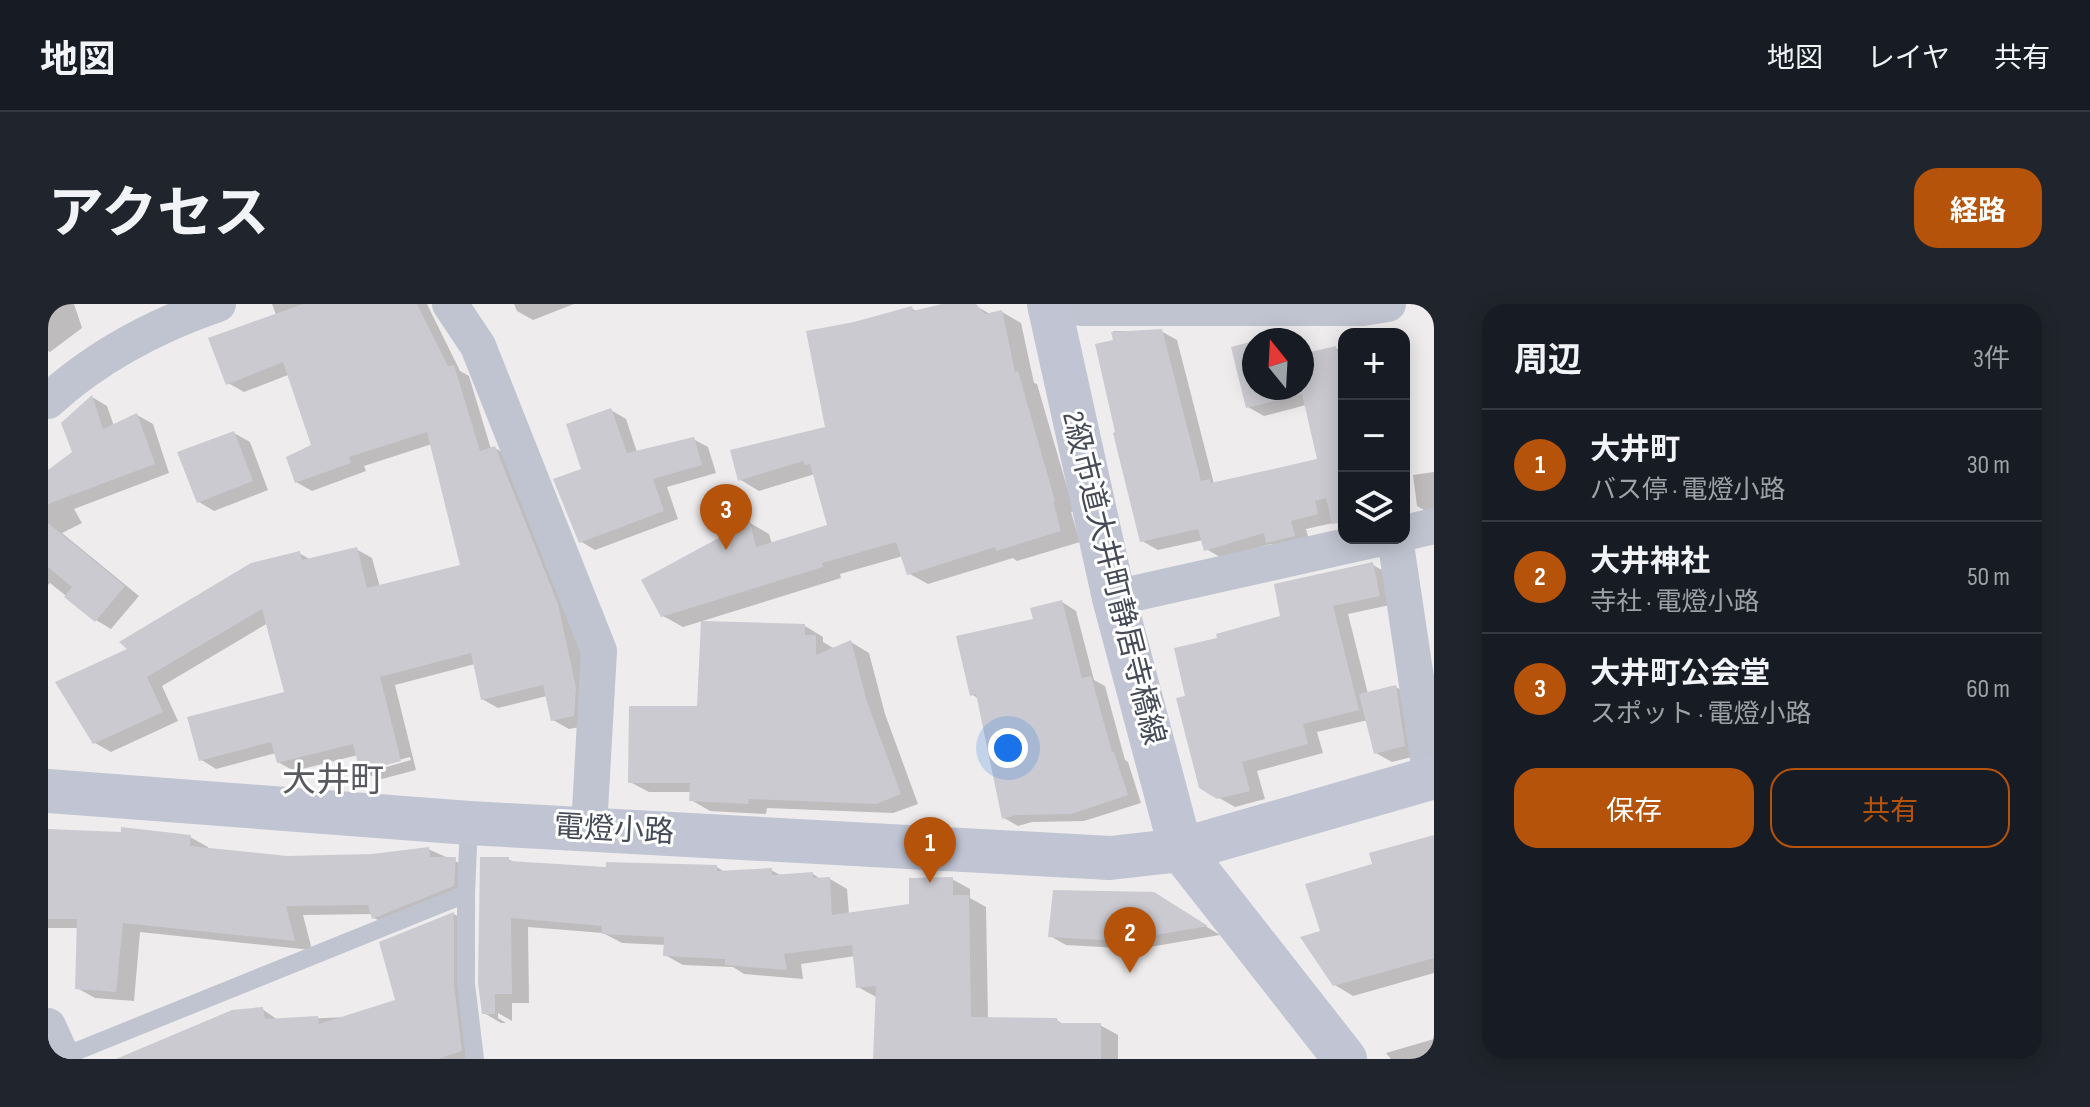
<!DOCTYPE html>
<html lang="ja">
<head>
<meta charset="utf-8">
<style>
	body { margin:0; font-family:"Sofia Sans Condensed","Noto Sans JP",sans-serif; background:#20242c; color:#f1f3f6 }
	.controls { position:absolute; right:24px; top:24px; display:grid; overflow:hidden; border-radius:16px; box-shadow:0 4px 20px #0003 }
	.controls button { width:72px; height:72px; display:grid; place-items:center; padding:0; border:0; border-bottom:2px solid #363941; background:#171b24; color:#f1f3f6; font:40px sans-serif }
	.compass { position:absolute; left:1194px; top:24px; width:72px; height:72px; border-radius:50%; background:#171b24; box-shadow:0 4px 20px #0003; rotate:342deg }
	.you { position:absolute; left:960px; top:444px; width:28px; height:28px; margin:-20px; border:6px solid #fff; border-radius:50%; background:#1a73e8; box-shadow:0 0 0 12px #1a73e833 }
	.badge { display:grid; place-items:center; width:52px; height:52px; border-radius:50%; background:#b45309; color:#fff; font-size:26px; font-weight:700 }
	.pin { position:absolute; translate:-50% -66px; filter:drop-shadow(0 2px 4px #0008) }
	.pin::after { content:''; position:absolute; top:42px; width:28px; height:24px; background:inherit; clip-path:polygon(0 0,100% 0,50% 100%) }
	.list { margin:0; padding:0; list-style:none }
	h2 { display:flex; justify-content:space-between; align-items:center; height:104px; margin:0; padding:0 32px; font-size:34px }
	h2 small { font-size:26px; font-weight:400; color:#9ea1a6 }
	.list li { display:grid; grid-template-columns:52px 1fr auto; gap:24px; align-items:center; box-sizing:border-box; height:112px; padding:0 32px; border-top:2px solid #363941 }
	.list b { display:block; font-size:30px; white-space:nowrap }
	.list p { margin:0; font-size:26px; white-space:nowrap; color:#9ea1a6 }
	.list em { font-size:26px; font-style:normal; color:#9ea1a6 }
	.actions { display:flex; gap:16px; padding:24px 32px }
	.actions a { flex:1; padding:18px 0; border:2px solid #b45309; border-radius:24px; text-align:center; font-size:28px; color:#b45309 }
	.actions .main { background:#b45309; color:#fff }
	.icon { flex:none; width:44px; height:44px; fill:none; stroke:currentColor; stroke-width:2; stroke-linecap:round; stroke-linejoin:round }
	.map { position:relative; flex:none; width:1386px; height:755px; overflow:hidden; border-radius:24px }
	header { display:flex; align-items:center; gap:48px; box-sizing:border-box; height:112px; padding:0 40px; background:#171b24; border-bottom:2px solid #363941 }
	header strong { font-size:38px }
	nav { display:flex; gap:44px; margin-inline-start:auto; font-size:28px }
	.intro { display:flex; align-items:center; justify-content:space-between; box-sizing:border-box; height:192px; padding:0 48px }
	h1 { margin:0; font-size:56px }
	.button { padding:20px 36px; border-radius:24px; background:#b45309; color:#fff; font-size:28px; font-weight:700 }
	main { display:flex; gap:48px; padding:0 48px }
	aside { flex:1; background:#171b24; border-radius:24px; box-shadow:0 4px 20px #0003 }
	.map>svg:first-child { display:block }
</style>
</head>
<body>
<header>
<strong>地図</strong>
<nav><a>地図</a><a>レイヤ</a><a>共有</a></nav>
</header>
<div class="intro"><h1>アクセス</h1><a class="button">経路</a></div>
<main>
<div class="map">
<svg width="1386" height="755" viewBox="0 0 1386 755">
	<rect width="100%" height="100%" fill="#eeecec"/>
	<path fill="#0003" fill-rule="evenodd" d="M0,0H26L34,24L2,48L0,47Z
		M224,0H379L412,67L421,72L443,145L447,144L463,153L525,310L543,394L542,421L521,425L505,416L499,392L450,404L434,395L427,360L347,381L368,466L330,476L314,466L310,451L246,467L230,458L228,449L168,465L152,455L238,389L220,319L114,382L130,417L63,448L47,439L83,345L251,249L263,256L308,245L324,254L332,283L414,263L384,140L316,162L318,167L264,187L248,178L265,142L240,71L196,88L180,79L228,11ZM362,453L363,456L324,467V463Z
		M466,0H526L485,16L469,7Z
		M903,0L928,2L942,10L954,8L973,19L986,79L989,80L1026,207L1023,208L1032,238L969,257L965,254L880,280L860,269L855,252L792,270L793,274L635,323L615,312L702,219L721,230L724,240L781,222L767,170L711,187L691,175L779,125L807,20L863,4L870,8Z
		M1065,27H1113L1129,36L1166,180L1271,155L1258,101L1216,112L1200,103L1206,39V84H1254V52L1288,44L1296,49V202L1285,219L1258,225L1262,240L1235,246L1223,240L1174,254L1158,245L1155,236L1110,246L1094,237Z
		M44,93L59,102L66,122L89,111L105,120L121,169L26,205L34,219L14,229L91,292L63,325L48,316L2,279L0,281V168L26,149Z
		M563,106L578,115L589,148L645,135L660,143L668,169L619,183L630,215L547,246L532,237L536,166Z
		M186,129L202,138L220,186L166,207L151,198Z
		M1386,168V210H1383L1369,202L1365,171Z
		M1325,261L1341,270L1347,300L1300,310L1320,390L1348,383L1363,392L1368,452L1344,458L1328,449L1320,416L1269,428L1275,449L1209,467L1217,495L1187,503L1152,483L1139,393L1171,335L1234,313Z
		M1014,298L1028,307L1046,376L1057,382L1077,456L1080,458L1093,499L1036,517L984,518L970,522L956,514L931,395L923,390L987,317Z
		M757,322L775,333V338L787,345L803,338L821,349L837,410L870,500L845,509L719,504L718,510L662,507L643,496L644,488H601L582,478L651,404Z
		M0,527L142,533L160,543V546L239,554L324,552L380,545L425,565L424,592L344,624L326,614L325,610L255,611L264,646L92,628L86,697L47,694L29,684L31,624H0Z
		M1386,533V669L1305,692L1287,681L1275,629L1327,561Z
		M460,555L468,559L560,566L669,563L678,569L723,566L734,572L765,570L774,576L782,575L799,585L801,610L863,601L904,575L922,585V594L938,603L940,715L1008,716L1017,721H1052L1070,731V755H827L828,693L810,683L807,652L753,660L755,675L696,670L685,663L635,661L617,651L618,641L574,639L555,629L480,623L481,699H464V717L450,709V714L458,719H453L436,709Z
		M1122,600L1172,631L1090,645L1018,641L1002,632Z
		M406,610L421,619L429,755H73L214,705L230,716L300,713L349,697Z
		M1386,735V755H1343L1338,749Z"/>
	<path fill="#cacad0" d="M255,0H369L400,62L406,61L432,147L447,142L510,300L528,384L526,412L503,417L495,381L433,396L423,349L332,373L353,457L312,468L305,440L229,459L223,438L151,457L139,413L236,388L214,305L99,373L115,408L45,440L7,378L79,345L71,338L203,259L252,247L254,256L309,243L319,284L412,261L379,128L301,153L303,159L247,179L238,153L263,141L235,58L178,81L160,34Z
		M894,0H928L937,10L954,6L967,68L970,67L1007,197H1005L1013,227L948,247L947,243L859,271L848,238L774,259L775,263L613,313L593,276L702,217L708,243L779,221L762,160L757,161L755,157L690,177L682,146L777,123L758,27L806,18L864,2L865,7Z
		M1114,25L1153,177L1162,175L1163,179L1269,155L1254,90L1198,104L1183,43L1206,37V84H1254V50L1288,42L1296,77V218L1284,220L1278,194L1267,197L1270,210L1243,217L1247,232L1218,239L1216,229L1156,247L1150,225L1092,238L1065,129L1067,128L1047,40L1065,36L1063,28Z
		M44,91L55,125L89,109L107,160L0,200V166L24,148L13,119Z
		M563,104L579,149L646,133L654,161L605,175L616,207L531,239L505,175L533,165L518,120Z
		M186,127L205,177L149,199L129,148Z
		M0,219L77,282L47,318L16,293L24,283L0,263Z
		M1325,258L1332,292L1285,302L1311,406L1255,420L1260,440L1194,458L1202,487L1169,495L1151,484L1128,394L1137,392L1126,344L1169,334L1168,330L1232,312L1226,280Z
		M1014,296L1034,374L1043,372L1064,448H1066L1080,491L1023,510L968,511L954,515L928,390L922,392L908,332L985,315L982,304Z
		M653,317L757,320V331H768V351L803,336L819,398L853,490L828,500L701,495L700,500L641,497L642,479H580L581,402H649Z
		M1348,381L1357,442L1326,450L1311,390Z
		M73,523L143,531L142,542L239,552L324,550L381,543L382,553H408L406,582L324,615L320,601L238,602L247,637L75,619L68,688L27,685L29,615H0V525L73,528Z
		M1386,531V654L1285,682L1252,633L1272,627L1257,580L1324,560L1321,549Z
		M432,553H461V557L558,563V558L669,561V567L724,564V571L765,568V574L782,573L784,611L861,600V574L905,573V591H921L923,713L1009,714L1010,719H1053V755H825L828,682L808,684L804,641L736,650L739,666L677,661V655L615,652L616,633L554,630V622L463,614L464,690H447V710H434L430,679Z
		M1005,586L1106,588L1160,622L1073,637L1000,633Z
		M406,608V681L414,747L390,755H68L184,706L215,703L217,715L270,712L271,720L347,696L331,638Z"/>
	<g fill="none" stroke-linecap="round" stroke-linejoin="round">
		<path stroke="#c0c4d0" stroke-width="18" d="M421,519L418,590V680L427,755
			M14,753L418,590"/>
		<path stroke="#c0c4d0" stroke-width="36" d="M402,0L430,42L551,347L541,524
			M1019,0L1034,4H1315L1340,0
			M0,97C48,53 109,21 170,0
			M1356,229L1386,222
			M1347,234L1383,474
			M1066,294L1334,234
			M0,722L15,755"/>
		<path stroke="#c0c4d3" stroke-width="44" d="M1001,0L1066,294L1133,546L1297,755
			M0,487L421,519L1062,554L1133,546L1386,473"/>
	</g>
	<g text-anchor="middle" dominant-baseline="central" stroke-width="6" stroke-linejoin="round" paint-order="stroke">
		<g font-size="30" fill="#464b57" stroke="#fff">
			<text transform="translate(1065 274) rotate(76)">2級市道大井町静居寺橋線</text>
			<text transform="translate(566 526) rotate(3)">電燈小路</text>
		</g>
		<g font-size="34" fill="#595a60" stroke="#fff">
			<text x="285" y="476">大井町</text>
		</g>
	</g>
</svg>
<div class="controls">
<button>+</button>
<button>−</button>
<button><svg class="icon" aria-label="layers" viewBox="0 0 24 24"><path d="M12 4l9 5-9 5-9-5zM3 14l9 5 9-5"/></svg></button>
</div>
<svg class="compass" viewBox="-18 -18 36 36"><path d="M0-13l5 13h-10z" fill="#e53935"/><path d="M0 13l5-13h-10z" fill="#9ea1a6"/></svg>
<div class="you"></div>
<div class="pin badge" style="left:882px;top:579px">1</div>
<div class="pin badge" style="left:1082px;top:669px">2</div>
<div class="pin badge" style="left:678px;top:246px">3</div>
</div>
<aside>
<h2>周辺<small>3件</small></h2>
<ul class="list">
<li><span class="badge">1</span><div><b>大井町</b><p>バス停 · 電燈小路</p></div><em>30 m</em></li>
<li><span class="badge">2</span><div><b>大井神社</b><p>寺社 · 電燈小路</p></div><em>50 m</em></li>
<li><span class="badge">3</span><div><b>大井町公会堂</b><p>スポット · 電燈小路</p></div><em>60 m</em></li>
</ul>
<div class="actions"><a class="main">保存</a><a>共有</a></div>
</aside>
</main>
</body>
</html>
